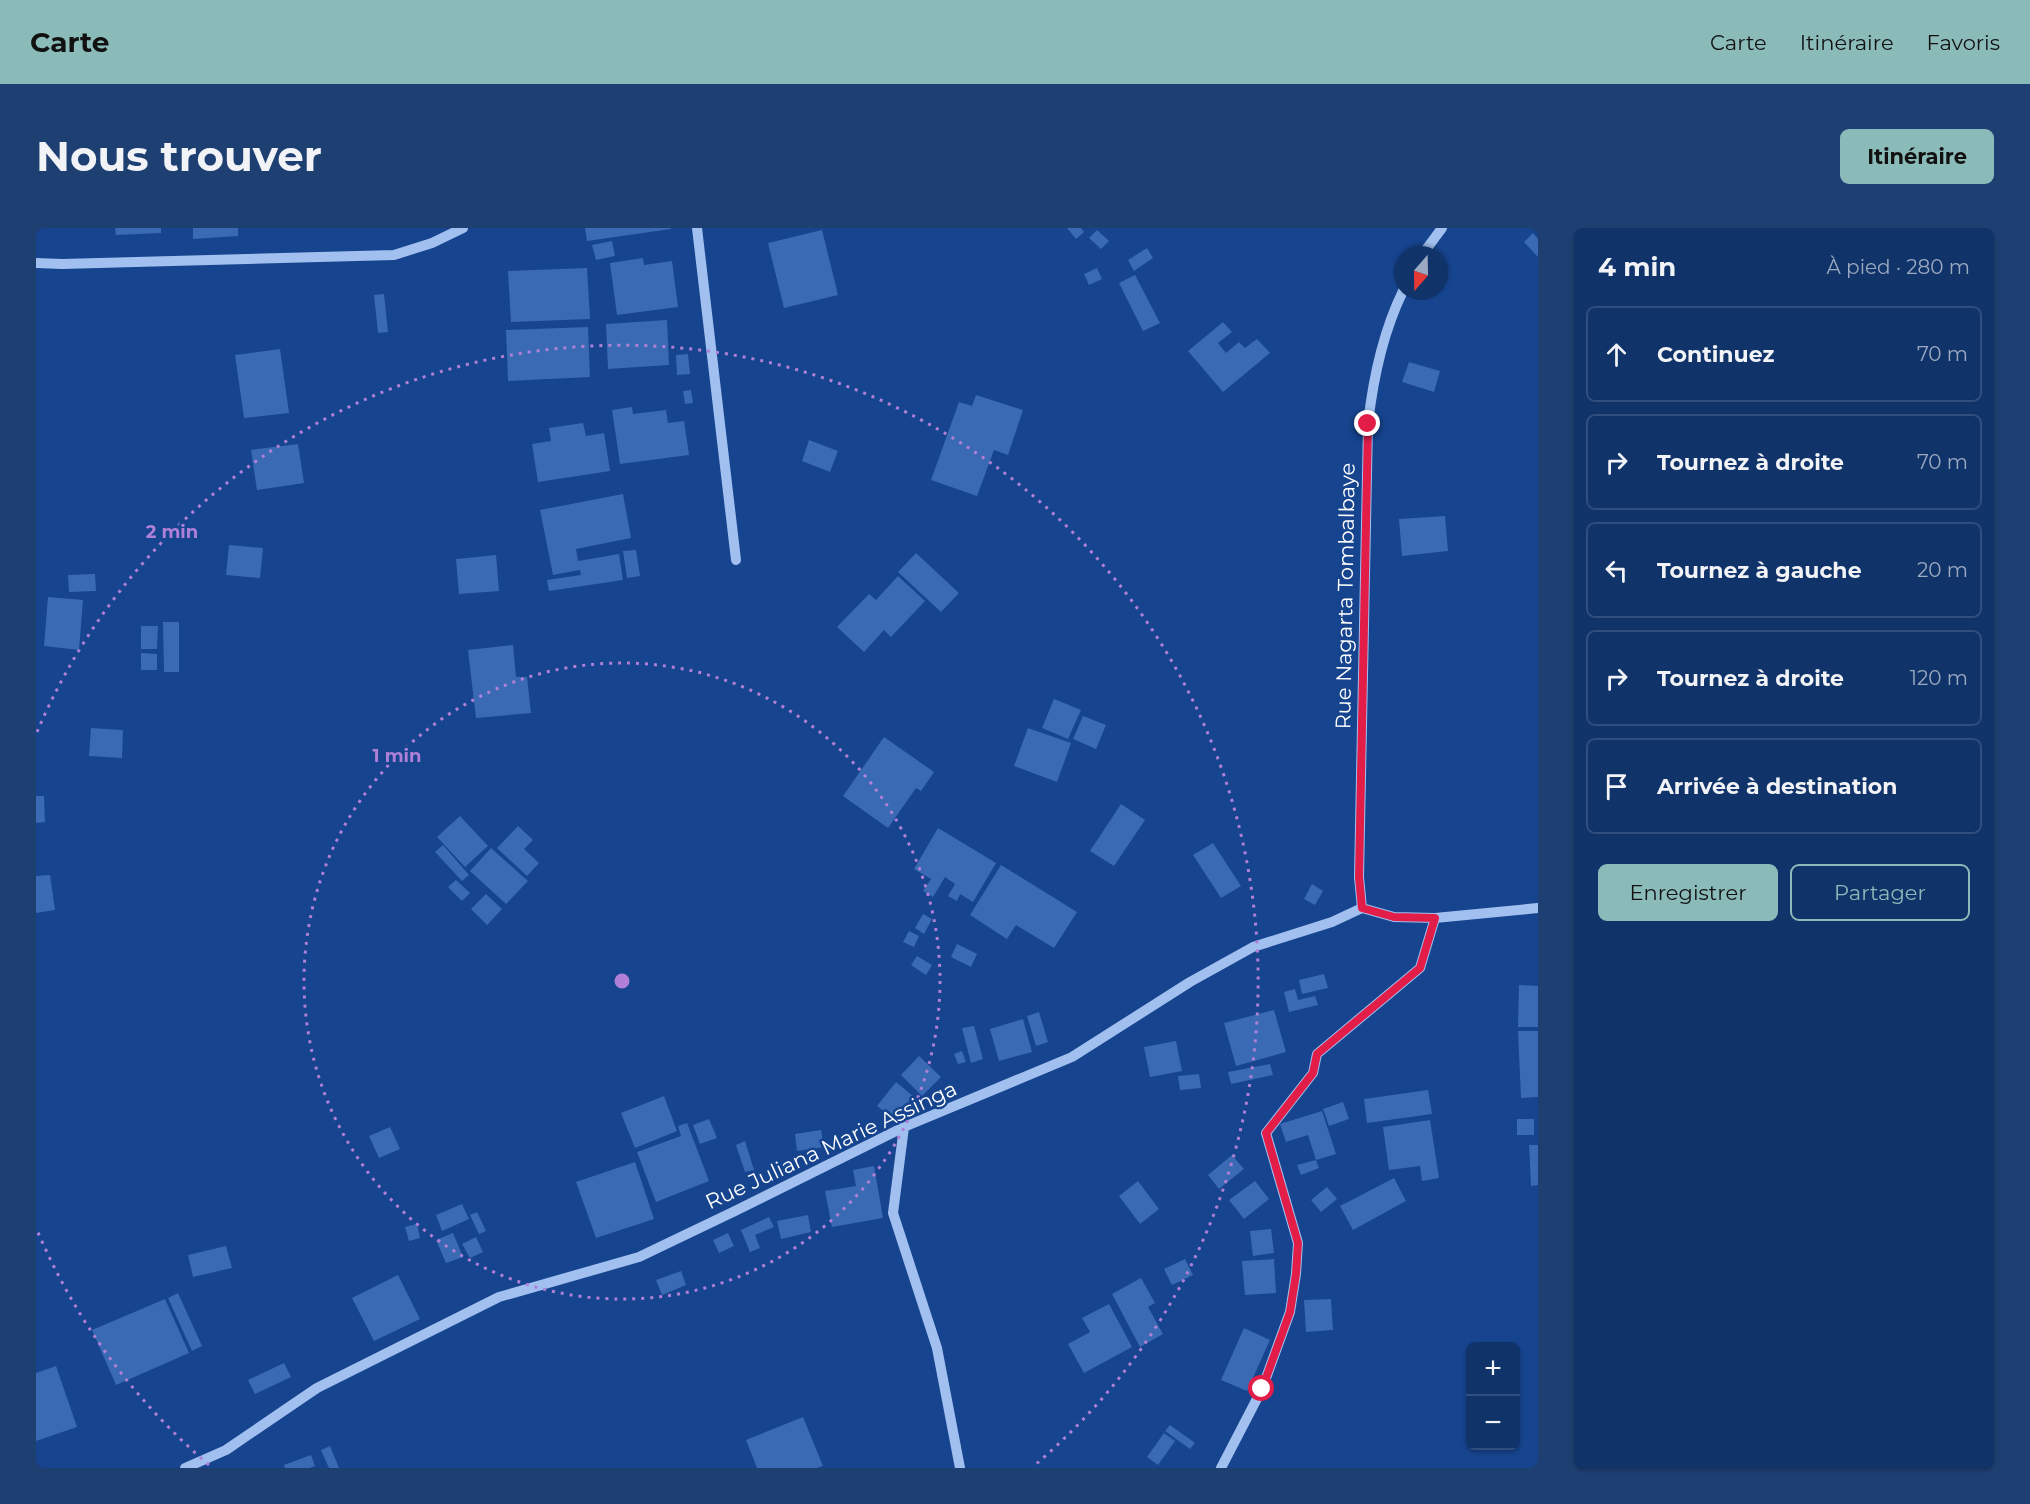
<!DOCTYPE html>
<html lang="fr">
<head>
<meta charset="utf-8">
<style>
	body { margin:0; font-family:Montserrat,sans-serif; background:#1e3f72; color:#f1f3f6 }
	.controls { position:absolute; right:18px; bottom:18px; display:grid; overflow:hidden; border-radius:9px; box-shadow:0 2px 4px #0004 }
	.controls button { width:54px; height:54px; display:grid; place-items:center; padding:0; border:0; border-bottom:2px solid #304e7e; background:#10336a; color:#f1f3f6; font:30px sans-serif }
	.compass { position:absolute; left:1358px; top:18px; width:54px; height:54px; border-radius:50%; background:#10336a; box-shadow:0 2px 4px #0004; rotate:200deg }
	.stop { position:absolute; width:18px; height:18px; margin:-14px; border:4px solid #e11d48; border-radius:50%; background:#fff }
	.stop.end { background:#e11d48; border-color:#fff; box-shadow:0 2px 6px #0008 }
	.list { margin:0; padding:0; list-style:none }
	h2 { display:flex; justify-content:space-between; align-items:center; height:78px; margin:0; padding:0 24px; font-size:26px }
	h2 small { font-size:20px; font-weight:400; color:#9caac1 }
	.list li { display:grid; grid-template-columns:39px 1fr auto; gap:18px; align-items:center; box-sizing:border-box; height:96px; margin:0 12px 12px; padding:0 12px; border:2px solid #304e7e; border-radius:9px }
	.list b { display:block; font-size:22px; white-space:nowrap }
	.list em { font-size:20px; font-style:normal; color:#9caac1 }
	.actions { display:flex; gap:12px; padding:18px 24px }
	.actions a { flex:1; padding:14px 0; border:2px solid #8bbbb9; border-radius:9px; text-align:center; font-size:21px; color:#8bbbb9 }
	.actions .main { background:#8bbbb9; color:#111 }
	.icon { flex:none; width:33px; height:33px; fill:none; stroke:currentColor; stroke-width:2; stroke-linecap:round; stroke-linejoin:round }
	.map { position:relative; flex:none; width:1502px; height:1240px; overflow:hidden; border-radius:9px }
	header { display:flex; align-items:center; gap:36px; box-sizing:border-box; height:84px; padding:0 30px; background:#8bbbb9; color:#111 }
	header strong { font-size:28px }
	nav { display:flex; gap:33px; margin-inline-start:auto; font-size:21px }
	.intro { display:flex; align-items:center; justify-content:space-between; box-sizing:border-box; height:144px; padding:0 36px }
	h1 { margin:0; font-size:42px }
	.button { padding:15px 27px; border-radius:9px; background:#8bbbb9; color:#111; font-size:21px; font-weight:700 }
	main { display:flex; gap:36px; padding:0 36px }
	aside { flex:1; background:#10336a; border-radius:9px; box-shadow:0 2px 4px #0004 }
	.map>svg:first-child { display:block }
</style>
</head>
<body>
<header>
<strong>Carte</strong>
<nav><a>Carte</a><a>Itinéraire</a><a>Favoris</a></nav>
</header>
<div class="intro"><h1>Nous trouver</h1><a class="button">Itinéraire</a></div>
<main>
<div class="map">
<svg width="1502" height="1240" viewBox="0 0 1502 1240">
	<rect width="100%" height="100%" fill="#16448e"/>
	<path fill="#3a6ab4" d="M79,0H125V5L80,7Z
		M157,0H202V8L157,11Z
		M549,0H635V1L551,13Z
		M1031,0H1045L1048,4L1040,11Z
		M786,2L802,67L748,80L732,15Z
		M1061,2L1073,13L1065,21L1053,10Z
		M1497,5L1502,11V29L1488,14Z
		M576,13L579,28L560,32L556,17Z
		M1111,20L1117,30L1098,43L1092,32Z
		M607,30L608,37L636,33L642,79L581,87L574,35Z
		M551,40L554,91L475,94L472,43Z
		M1061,40L1066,51L1053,57L1048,46Z
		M1099,47L1124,95L1107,103L1083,55Z
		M348,66L352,104L342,105L338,67Z
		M631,92L633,137L572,141L570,96Z
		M1187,94L1196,104L1182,115L1190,125L1203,114L1209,120L1221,111L1234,125L1187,164L1152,123Z
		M552,99L554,149L472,153L470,102Z
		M244,121L253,185L208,190L199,127Z
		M652,126L654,146L641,147L640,127Z
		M1373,134L1404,143L1398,164L1366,154Z
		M655,162L657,175L649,176L647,163Z
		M940,167L987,182L972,227L958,222L941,268L895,252L923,174L936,178Z
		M596,179L597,186L630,182L632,195L648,193L653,227L584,236L576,182Z
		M547,195L550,208L568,205L574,243L502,254L496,216L515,213L513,200Z
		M773,212L802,223L794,244L766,233Z
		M262,216L268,255L221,262L215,222Z
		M587,266L595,310L540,321L542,333L583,326L587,352L513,363L511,352L545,347L544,342L517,347L504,282Z
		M1409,288L1412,323L1366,328L1363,291Z
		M193,317L227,320L224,350L190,347Z
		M600,322L604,348L591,350L587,323Z
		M880,325L923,365L905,384L862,344Z
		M460,327L463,363L423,366L420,331Z
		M59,346L60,363L33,364L32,347Z
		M862,348L889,373L855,409L848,402L828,424L801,399L833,366L840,372Z
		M12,369L47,372L43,422L8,418Z
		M127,394H143V444H128Z
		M105,398H122L121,421H105Z
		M477,417L480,449H491L495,485L440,490L432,422Z
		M105,425L121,426V442H105Z
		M1018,471L1045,482L1032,511L1006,500Z
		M1047,488L1070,497L1060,521L1037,511Z
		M55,500L87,502L86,530L53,528Z
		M992,500L1035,515L1021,554L978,538Z
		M848,509L898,544L885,563L880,560L852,600L807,568Z
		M0,568H8L9,594L0,595Z
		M1085,576L1109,592L1078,638L1054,623Z
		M424,588L452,618L429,639L401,609Z
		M482,598L497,612L488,621L503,635L491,648L461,620Z
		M902,600L960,635L937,674L924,666L921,673L912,668L919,656L909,649L897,669L887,663L895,651L878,641Z
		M1177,615L1205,658L1185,670L1157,627Z
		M407,617L433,647L426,653L399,624Z
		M455,620L492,653L470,676L434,643Z
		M965,637L1041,684L1018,720L980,697L971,711L934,687Z
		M14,647L19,682L0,685V648Z
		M420,652L434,665L426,673L412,659Z
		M1276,656L1287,663L1279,677L1268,671Z
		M450,666L466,681L451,697L435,681Z
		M887,686L896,691L888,706L879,700Z
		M873,703L883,708L878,719L867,714Z
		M921,716L941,726L935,739L915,729Z
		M881,728L896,737L890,747L875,737Z
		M1288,746L1292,760L1266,766L1263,752Z
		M1483,757L1502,758V799H1482Z
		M1259,761L1262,772L1279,768L1282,777L1253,784L1248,764Z
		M1238,782L1250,824L1200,838L1188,795Z
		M1003,784L1012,814L1000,818L991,788Z
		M987,791L996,824L963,833L954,801Z
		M938,798L947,831L935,835L926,800Z
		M1482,803H1502V869L1485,870Z
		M1140,813L1146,843L1114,849L1108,819Z
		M926,823L930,834L922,836L918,826Z
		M883,828L905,849L886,868L865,847Z
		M1234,836L1237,847L1195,856L1192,844Z
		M1163,846L1165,860L1144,862L1142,848Z
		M860,854L877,868L859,892L841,878Z
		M1392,862L1396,886L1331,895L1328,871Z
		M628,868L641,903L599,920L585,885Z
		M1307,874L1313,891L1293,898L1287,881Z
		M1286,883L1300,926L1280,932L1272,907L1250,914L1244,896Z
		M673,891L681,910L664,916L657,897Z
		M1481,891H1498V907H1481Z
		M1394,892L1403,950L1386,953L1384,938L1353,942L1347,899Z
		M651,895L673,953L620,974L601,924L645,908L642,898Z
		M354,899L364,921L343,930L333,908Z
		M785,902L788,919L761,923L759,906Z
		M709,913L718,942L709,944L700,917Z
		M1493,917H1502V957L1495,958Z
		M1196,927L1208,941L1183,961L1172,947Z
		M1280,932L1283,940L1265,947L1261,937Z
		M599,934L618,991L560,1010L540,954Z
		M838,938L847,990L796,999L789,963L820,958L817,942Z
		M1358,950L1370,973L1317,1002L1304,978Z
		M1102,953L1123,981L1104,996L1083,968Z
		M1219,953L1233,971L1208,991L1193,972Z
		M1291,959L1301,971L1285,984L1275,972Z
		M426,976L433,991L406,1003L400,987Z
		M441,984L450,1003L443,1006L434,987Z
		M772,987L775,1004L745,1011L741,993Z
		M733,989L738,999L719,1007L724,1020L714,1024L705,1002Z
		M381,996L384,1010L373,1013L369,999Z
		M1235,1001L1238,1025L1217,1028L1214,1003Z
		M417,1005L427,1029L410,1035L400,1012Z
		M692,1005L698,1018L683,1025L677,1012Z
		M440,1009L447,1024L434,1030L426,1016Z
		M190,1018L196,1040L157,1049L152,1027Z
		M1149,1031L1157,1047L1136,1057L1128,1041Z
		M1238,1031L1240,1065L1209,1067L1206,1033Z
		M645,1043L650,1057L626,1067L620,1052Z
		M362,1047L384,1091L338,1113L316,1070Z
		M1105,1050L1119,1075L1112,1079L1127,1106L1104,1119L1076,1066Z
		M142,1065L166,1118L156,1123L132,1070Z
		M129,1071L153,1125L80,1157L56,1102Z
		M1295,1071L1297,1102L1270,1104L1268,1072Z
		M1073,1076L1096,1119L1048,1145L1032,1116L1054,1104L1046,1090Z
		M1208,1100L1234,1112L1211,1163L1185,1152Z
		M248,1135L255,1149L219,1166L212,1152Z
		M20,1138L41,1199L0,1213V1145Z
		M767,1189L787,1238L781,1240H721L710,1212Z
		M1134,1197L1159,1215L1154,1221L1129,1203Z
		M1128,1205L1139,1213L1122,1237L1111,1229Z
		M294,1218L303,1240H293L285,1222Z
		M275,1227L279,1238L274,1240H249L248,1237Z"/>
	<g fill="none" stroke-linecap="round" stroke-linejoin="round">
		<path stroke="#a1c0f0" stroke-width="10" d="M661,0L700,332
			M1386,27L1406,0
			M0,35L26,36L358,27L396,15L427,0
			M1326,680L1323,649L1332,196C1337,151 1347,104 1367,63
			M868,899L857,985L901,1120L924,1240
			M149,1240L190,1222L281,1160L463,1069L603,1029L699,983L868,899L1036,829L1154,754L1217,719L1296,694L1326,680L1358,689L1399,690L1502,680
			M1185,1240L1226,1161L1254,1084L1260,1046L1262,1015L1230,905L1277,845L1281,826L1384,740L1399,690"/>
	</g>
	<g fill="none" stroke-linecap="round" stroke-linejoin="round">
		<path stroke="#e11d48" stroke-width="8" d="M1226,1161L1254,1084L1260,1046L1262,1015L1230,905L1277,845L1281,826L1384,740L1399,690L1358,689L1326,680L1323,649L1332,196"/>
	</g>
	<g fill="none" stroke="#b080d9" stroke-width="3" stroke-dasharray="3 6">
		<circle cx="586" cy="753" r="318"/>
		<path d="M173 1237A636 636 0 0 1 1 1002M1 504A636 636 0 1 1 999 1237"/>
	</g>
	<g text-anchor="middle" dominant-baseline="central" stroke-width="5" stroke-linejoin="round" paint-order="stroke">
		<g font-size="21" fill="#fff" stroke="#16448e">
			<text transform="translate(1309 368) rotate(-89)">Rue Nagarta Tombalbaye</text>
			<text transform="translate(795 917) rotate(-25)">Rue Juliana Marie Assinga</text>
		</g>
	</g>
	<circle cx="586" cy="753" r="9" fill="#b080d9" stroke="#16448e" stroke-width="3"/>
	<g font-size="18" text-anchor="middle" font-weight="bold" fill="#b080d9" stroke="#16448e" stroke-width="5" stroke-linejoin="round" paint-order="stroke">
		<text x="136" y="310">2 min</text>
		<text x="361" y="534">1 min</text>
	</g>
</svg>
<div class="controls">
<button>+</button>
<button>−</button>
</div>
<svg class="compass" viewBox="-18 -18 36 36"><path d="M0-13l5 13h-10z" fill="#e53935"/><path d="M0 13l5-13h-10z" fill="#9caac1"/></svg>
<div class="stop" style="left:1226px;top:1161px"></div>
<div class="stop end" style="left:1332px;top:196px"></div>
</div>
<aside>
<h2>4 min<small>À pied · 280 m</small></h2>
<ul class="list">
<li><svg class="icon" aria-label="ahead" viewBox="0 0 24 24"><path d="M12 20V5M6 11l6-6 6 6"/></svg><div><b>Continuez</b></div><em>70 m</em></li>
<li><svg class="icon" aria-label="right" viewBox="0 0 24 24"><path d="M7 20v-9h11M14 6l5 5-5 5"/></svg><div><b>Tournez à droite</b></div><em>70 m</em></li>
<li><svg class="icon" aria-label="left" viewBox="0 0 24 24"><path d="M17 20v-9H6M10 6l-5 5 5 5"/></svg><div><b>Tournez à gauche</b></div><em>20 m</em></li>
<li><svg class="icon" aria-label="right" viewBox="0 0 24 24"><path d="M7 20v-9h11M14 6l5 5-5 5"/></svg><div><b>Tournez à droite</b></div><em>120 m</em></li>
<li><svg class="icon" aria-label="arrive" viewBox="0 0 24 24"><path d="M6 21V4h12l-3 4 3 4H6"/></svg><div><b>Arrivée à destination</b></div></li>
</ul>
<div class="actions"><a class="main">Enregistrer</a><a>Partager</a></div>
</aside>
</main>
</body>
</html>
